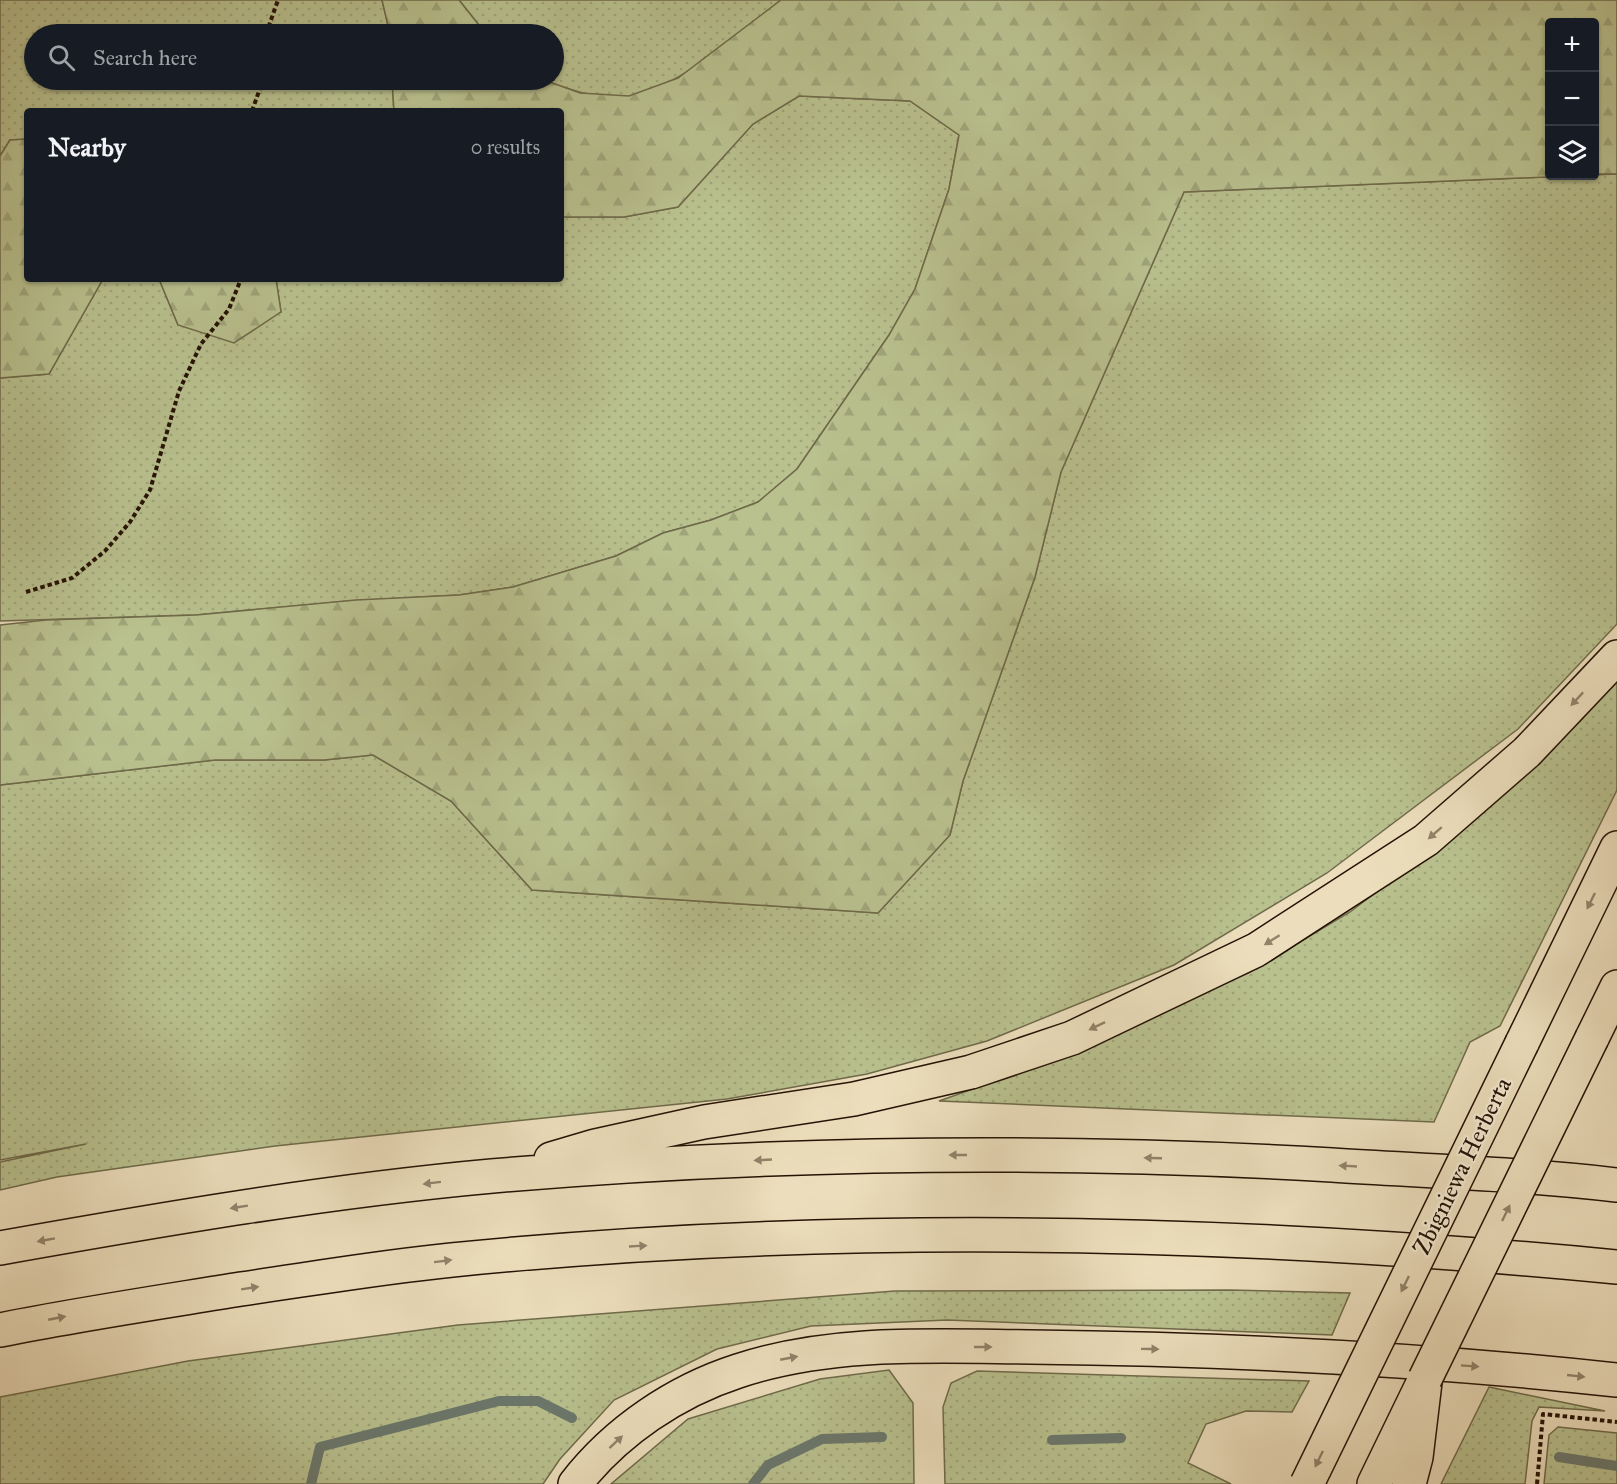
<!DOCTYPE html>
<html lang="en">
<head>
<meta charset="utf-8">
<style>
	body { margin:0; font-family:"IM FELL Great Primer",serif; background:#20242c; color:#f1f3f6 }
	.controls { position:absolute; right:18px; top:18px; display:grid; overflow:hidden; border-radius:6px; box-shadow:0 2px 4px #0004 }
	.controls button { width:54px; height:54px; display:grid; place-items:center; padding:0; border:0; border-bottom:2px solid #363941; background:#171b24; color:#f1f3f6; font:30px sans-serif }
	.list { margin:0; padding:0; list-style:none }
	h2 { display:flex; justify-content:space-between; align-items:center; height:78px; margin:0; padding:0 24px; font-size:26px }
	h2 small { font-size:20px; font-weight:400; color:#9ea1a6 }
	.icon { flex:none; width:33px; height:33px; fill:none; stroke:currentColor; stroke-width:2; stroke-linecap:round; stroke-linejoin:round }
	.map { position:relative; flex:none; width:1617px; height:1484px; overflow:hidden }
	.search { position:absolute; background:#171b24; box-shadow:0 2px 4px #0004; left:24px; top:24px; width:540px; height:66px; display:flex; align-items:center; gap:15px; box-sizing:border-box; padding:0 21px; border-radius:33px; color:#9ea1a6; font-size:22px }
	.panel { position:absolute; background:#171b24; box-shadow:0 2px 4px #0004; left:24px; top:108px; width:540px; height:174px; border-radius:6px }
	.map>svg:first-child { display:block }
</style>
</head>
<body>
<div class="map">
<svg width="1617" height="1484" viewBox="0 0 1617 1484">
	<defs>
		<pattern id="grass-dots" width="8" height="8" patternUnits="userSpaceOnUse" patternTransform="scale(1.5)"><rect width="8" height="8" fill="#b9c18f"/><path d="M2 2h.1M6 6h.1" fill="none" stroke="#9fa57a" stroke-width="1.8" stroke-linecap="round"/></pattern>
		<pattern id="forest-firs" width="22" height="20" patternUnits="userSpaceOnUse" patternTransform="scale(1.5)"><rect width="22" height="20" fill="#b9c18f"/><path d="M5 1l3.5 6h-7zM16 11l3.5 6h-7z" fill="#9fa57a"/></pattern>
	</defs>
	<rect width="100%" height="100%" fill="#ecdebc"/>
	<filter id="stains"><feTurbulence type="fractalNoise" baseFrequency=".00333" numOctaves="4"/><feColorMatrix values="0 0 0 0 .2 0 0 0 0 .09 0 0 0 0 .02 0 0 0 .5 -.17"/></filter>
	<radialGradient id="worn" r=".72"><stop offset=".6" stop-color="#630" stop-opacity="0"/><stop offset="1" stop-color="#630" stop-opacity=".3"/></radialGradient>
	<path fill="url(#grass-dots)" stroke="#6f6a4a" stroke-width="1.5" d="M0,0H382L390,34H34V80H392L394,111H27V139L10,140L0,156Z
		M459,0H781C738,33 685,85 630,96C601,101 570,90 544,80H554V34H486Z
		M799,96L910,101L959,135L949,189L915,289L889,335L797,469L758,502L711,520L663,533L616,556L513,587L459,595L349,601L196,615L0,621V378L49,374L103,279H159L178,325L281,312L276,279H561V217H624L678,207L753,124Z
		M1617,174V624L1518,729L1327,873L1174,965L987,1041L867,1074L727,1099L275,1146L57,1177L0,1190V1162L86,1144L0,1160V785L215,760H324L373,755L451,801L532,890L878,913L950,835L963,781L1035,577L1061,472L1184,192Z
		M1617,680V790L1500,1026L1470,1042L1434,1122L939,1101L1035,1067L1250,972L1350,912L1479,815L1582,719Z
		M1229,1290L1350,1293L1332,1335L947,1320L811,1326L717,1349L614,1400L560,1459L543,1484H0V1397L188,1361L458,1325L895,1291Z
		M889,1370L913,1403L914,1484H611L688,1419L820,1379Z
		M977,1371L1309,1381L1292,1412L1246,1411L1206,1424L1188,1463L1231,1484H945L943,1407L951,1383Z
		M1489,1387L1605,1411L1539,1407L1532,1421L1525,1484H1441Z
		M1558,1427L1617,1433V1484H1544L1549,1435Z"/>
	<path fill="url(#forest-firs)" stroke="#6f6a4a" stroke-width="1.5" d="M382,0H459L486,34H390Z
		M781,0H1617V174H1595L1594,22H1550V176H1571L1184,192L1061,472L1035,577L963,781L950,835L878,913L532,890L451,801L373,755L324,760H215L0,785V625L46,620L196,615L356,600L459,595L513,587L616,556L663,533L711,520L758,502L797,469L889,335L915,289L949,189L959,135L910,101L799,96L753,124L678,207L624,217H561V111H394L392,80H544L580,93L629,96L678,78Z
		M27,139V279H103L49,374L0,378V156L10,140Z
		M159,279H276L281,312L234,343L178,325Z"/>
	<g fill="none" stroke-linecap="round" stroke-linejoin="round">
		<path stroke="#6b786d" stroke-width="10" d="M1052,1440L1121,1438
			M1559,1457L1617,1466
			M311,1484L320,1447L499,1401H538L572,1418
			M753,1484L768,1465L822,1439L882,1437"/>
		<defs>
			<path id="major" d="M1592,1038L1617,987
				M1522,1043L1617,848
				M575,1484C616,1431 676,1391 738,1371C831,1340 934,1346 1030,1347C1226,1349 1422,1359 1617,1380
				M1409,1484L1416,1457L1425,1382"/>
			<path id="highway" d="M551,1159L595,1146L704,1122L854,1099L971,1072L1072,1038L1256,950L1426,840L1527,752L1617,657
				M0,1248C163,1219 327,1191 492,1176C771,1152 1053,1149 1332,1165C1427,1171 1523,1174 1617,1185
				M0,1330C80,1314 161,1302 241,1289C311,1279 381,1267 452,1260C838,1221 1231,1230 1617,1267
				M1374,1484L1425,1379"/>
		</defs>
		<use href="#major" stroke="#251205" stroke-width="36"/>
		<use href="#highway" stroke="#251205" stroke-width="36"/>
		<path stroke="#251205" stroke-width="4" stroke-dasharray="4.5 3" stroke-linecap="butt" d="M266,34L278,0
			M252,111L263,80
			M26,592L72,578L105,551L130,522L150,490L179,391L201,344L229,309L241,279
			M1537,1484L1543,1414L1617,1422"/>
		<use href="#major" stroke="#ecdebc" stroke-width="33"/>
		<use href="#highway" stroke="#ecdebc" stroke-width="33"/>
		<defs>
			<path id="major-bridge" d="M1425,1379L1592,1038
				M1307,1484L1522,1043"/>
		</defs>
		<use href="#major-bridge" stroke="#251205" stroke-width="36" stroke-linecap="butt"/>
		<use href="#major-bridge" stroke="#ecdebc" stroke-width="33"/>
	</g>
	<defs><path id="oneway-solid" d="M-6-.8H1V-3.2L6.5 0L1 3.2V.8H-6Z" transform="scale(1.5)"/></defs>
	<g fill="#92826a">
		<use href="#oneway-solid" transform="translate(1577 699) rotate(133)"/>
		<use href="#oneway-solid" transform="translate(1435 833) rotate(139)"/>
		<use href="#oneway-solid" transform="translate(1591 901) rotate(116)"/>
		<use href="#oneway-solid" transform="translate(1272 940) rotate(148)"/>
		<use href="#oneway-solid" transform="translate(1097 1026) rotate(154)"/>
		<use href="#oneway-solid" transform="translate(958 1155) rotate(-180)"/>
		<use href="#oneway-solid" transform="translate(1153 1158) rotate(-178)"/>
		<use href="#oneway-solid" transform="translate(763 1160) rotate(177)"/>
		<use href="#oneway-solid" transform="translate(1348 1166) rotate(-177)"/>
		<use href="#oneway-solid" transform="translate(432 1183) rotate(173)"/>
		<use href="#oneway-solid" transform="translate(239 1207) rotate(171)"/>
		<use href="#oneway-solid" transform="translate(1506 1213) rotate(-64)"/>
		<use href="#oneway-solid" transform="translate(46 1240) rotate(170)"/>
		<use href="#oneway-solid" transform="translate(638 1246) rotate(-3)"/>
		<use href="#oneway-solid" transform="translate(443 1261) rotate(-7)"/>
		<use href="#oneway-solid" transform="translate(1405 1284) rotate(116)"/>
		<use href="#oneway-solid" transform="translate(250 1288) rotate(-9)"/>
		<use href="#oneway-solid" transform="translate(57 1318) rotate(-11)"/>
		<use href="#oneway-solid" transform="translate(983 1347)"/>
		<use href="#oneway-solid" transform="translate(1150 1349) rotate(1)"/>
		<use href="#oneway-solid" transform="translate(789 1358) rotate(-11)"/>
		<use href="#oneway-solid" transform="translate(1470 1366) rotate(4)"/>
		<use href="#oneway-solid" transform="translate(1576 1376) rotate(6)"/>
		<use href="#oneway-solid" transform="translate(616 1442) rotate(-43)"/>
		<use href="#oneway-solid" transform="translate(1319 1459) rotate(116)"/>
	</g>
	<g text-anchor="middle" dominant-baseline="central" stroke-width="4.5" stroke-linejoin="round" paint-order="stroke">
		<g font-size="24" fill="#251205" stroke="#f3ead3">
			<text transform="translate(1462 1166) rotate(-64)">Zbigniewa Herberta</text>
		</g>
	</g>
	<rect width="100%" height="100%" filter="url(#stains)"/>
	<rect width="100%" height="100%" fill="url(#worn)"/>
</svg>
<div class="controls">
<button>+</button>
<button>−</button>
<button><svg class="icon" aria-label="layers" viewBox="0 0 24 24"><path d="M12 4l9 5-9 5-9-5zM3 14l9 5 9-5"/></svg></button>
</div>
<div class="search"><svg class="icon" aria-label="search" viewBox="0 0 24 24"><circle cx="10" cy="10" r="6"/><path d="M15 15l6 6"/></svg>Search here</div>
<section class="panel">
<h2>Nearby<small>0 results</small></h2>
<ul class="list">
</ul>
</section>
</div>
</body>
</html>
